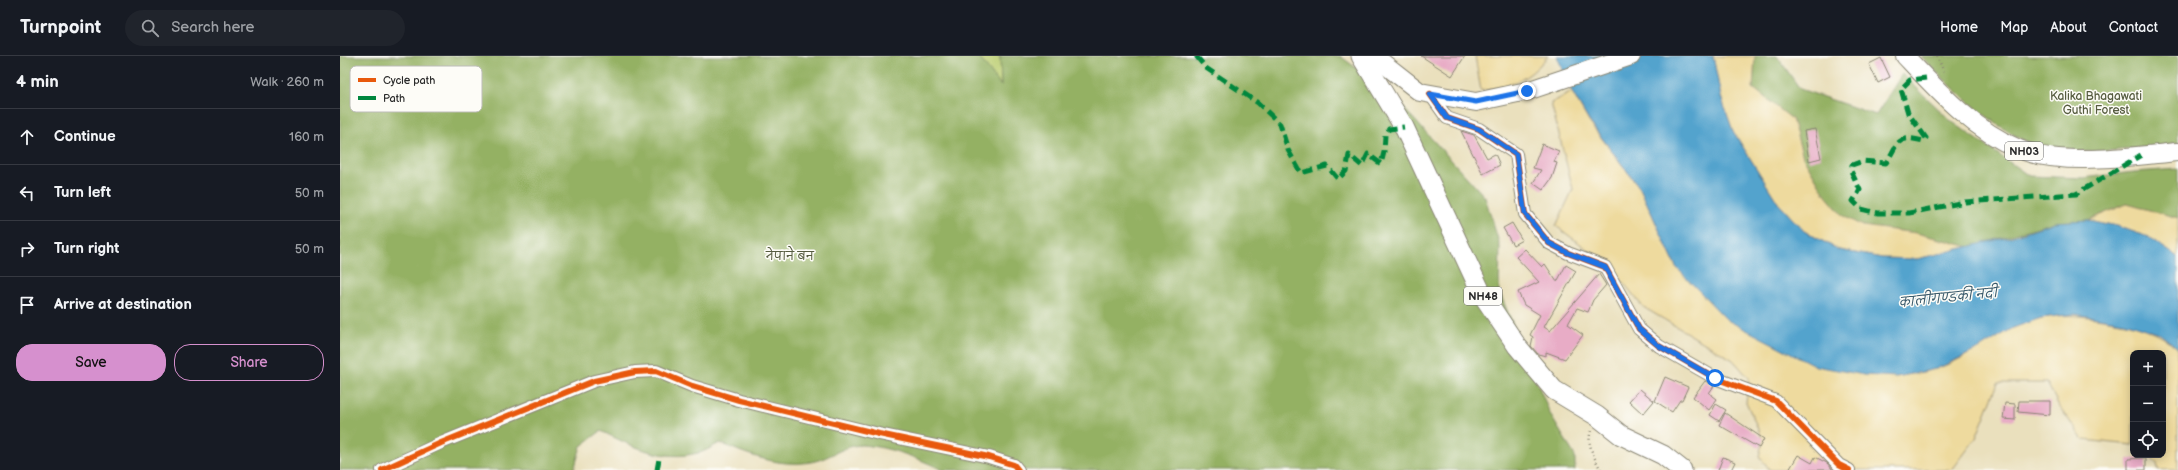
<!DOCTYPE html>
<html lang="en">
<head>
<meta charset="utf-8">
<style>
	body { margin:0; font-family:"Balsamiq Sans","Playpen Sans Deva",sans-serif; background:#20242c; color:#f1f3f6 }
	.controls { position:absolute; right:12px; bottom:12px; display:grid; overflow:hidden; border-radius:8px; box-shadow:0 2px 10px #0003 }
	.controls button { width:36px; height:36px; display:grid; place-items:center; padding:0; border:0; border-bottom:1px solid #363941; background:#171b24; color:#f1f3f6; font:20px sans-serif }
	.stop { position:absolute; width:12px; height:12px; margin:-9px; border:3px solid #1a73e8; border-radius:50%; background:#fff }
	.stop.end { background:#1a73e8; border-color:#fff; box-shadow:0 1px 4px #0008 }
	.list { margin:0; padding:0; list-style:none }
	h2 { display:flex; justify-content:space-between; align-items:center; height:52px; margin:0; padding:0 16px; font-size:17px }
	h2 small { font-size:13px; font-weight:400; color:#9ea1a6 }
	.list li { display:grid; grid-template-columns:26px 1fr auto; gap:12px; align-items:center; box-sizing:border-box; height:56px; padding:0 16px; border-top:1px solid #363941 }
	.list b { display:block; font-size:15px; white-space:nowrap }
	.list em { font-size:13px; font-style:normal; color:#9ea1a6 }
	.actions { display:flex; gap:8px; padding:12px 16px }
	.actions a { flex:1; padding:9px 0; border:1px solid #d690ce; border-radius:16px; text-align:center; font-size:14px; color:#d690ce }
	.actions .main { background:#d690ce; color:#111 }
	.icon { flex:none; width:22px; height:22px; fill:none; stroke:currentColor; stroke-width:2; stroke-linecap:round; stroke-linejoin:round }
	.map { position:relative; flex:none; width:1838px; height:414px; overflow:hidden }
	header { display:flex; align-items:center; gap:24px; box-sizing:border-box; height:56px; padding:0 20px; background:#171b24; border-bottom:1px solid #363941 }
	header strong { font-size:19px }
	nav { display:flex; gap:22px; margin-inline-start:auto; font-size:14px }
	.search { width:280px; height:36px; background:#20242c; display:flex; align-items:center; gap:10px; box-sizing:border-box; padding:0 14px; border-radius:22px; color:#9ea1a6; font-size:15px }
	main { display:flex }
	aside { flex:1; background:#171b24 }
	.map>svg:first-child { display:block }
</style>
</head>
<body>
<header>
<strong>Turnpoint</strong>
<div class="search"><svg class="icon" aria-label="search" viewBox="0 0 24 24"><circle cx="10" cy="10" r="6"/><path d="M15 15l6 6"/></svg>Search here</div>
<nav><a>Home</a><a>Map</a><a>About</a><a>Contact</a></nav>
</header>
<main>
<aside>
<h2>4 min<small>Walk · 260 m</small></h2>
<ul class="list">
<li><svg class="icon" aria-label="ahead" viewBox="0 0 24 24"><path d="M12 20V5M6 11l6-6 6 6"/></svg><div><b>Continue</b></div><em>160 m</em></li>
<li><svg class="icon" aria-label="left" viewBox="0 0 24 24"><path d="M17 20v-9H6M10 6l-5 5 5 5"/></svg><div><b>Turn left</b></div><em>50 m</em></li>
<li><svg class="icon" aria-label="right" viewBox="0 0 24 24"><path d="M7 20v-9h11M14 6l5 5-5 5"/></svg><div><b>Turn right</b></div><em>50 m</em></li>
<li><svg class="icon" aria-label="arrive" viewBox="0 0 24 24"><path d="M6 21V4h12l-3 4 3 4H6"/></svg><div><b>Arrive at destination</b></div></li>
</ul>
<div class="actions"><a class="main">Save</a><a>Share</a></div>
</aside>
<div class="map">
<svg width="1838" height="414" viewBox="0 0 1838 414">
	<rect width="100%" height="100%" fill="#fdfcf7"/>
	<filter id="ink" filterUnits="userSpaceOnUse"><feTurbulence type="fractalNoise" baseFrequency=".025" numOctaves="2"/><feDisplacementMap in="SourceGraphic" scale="8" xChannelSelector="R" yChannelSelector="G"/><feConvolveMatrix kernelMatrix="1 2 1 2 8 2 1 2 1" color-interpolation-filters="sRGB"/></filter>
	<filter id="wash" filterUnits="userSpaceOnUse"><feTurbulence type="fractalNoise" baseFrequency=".012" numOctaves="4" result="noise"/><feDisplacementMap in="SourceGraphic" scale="16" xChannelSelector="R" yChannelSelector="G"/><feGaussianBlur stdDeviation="0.9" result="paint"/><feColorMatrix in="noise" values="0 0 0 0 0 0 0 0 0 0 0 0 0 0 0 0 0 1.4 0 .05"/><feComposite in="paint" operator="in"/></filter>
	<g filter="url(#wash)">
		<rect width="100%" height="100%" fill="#eae0bd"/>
		<path fill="#bbce71" stroke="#737c4e" d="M638,0H660L661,31L640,3Z"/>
		<path fill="#94b163" stroke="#606e47" d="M0,0H638L661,30L660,0H1000L1048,35L1145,141L1160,190L1159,235L1211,360L1235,400V414H603C577,402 551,391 522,389C506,389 494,399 479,404C446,414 410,400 380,387C373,390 365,396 358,397C323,406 291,390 261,375L241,390L234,414H0Z
			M1415,0H1437L1460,33L1536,59L1562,18L1611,65L1689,120L1743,122L1794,116L1838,113V162L1787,148L1748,164L1715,166L1630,191L1576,177L1522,170L1503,160L1486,140L1463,101L1452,63L1413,32Z
			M1581,0H1838V88C1793,92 1746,101 1702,91C1665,83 1607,28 1581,0Z"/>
		<path fill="#eeda9e" stroke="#8c8264" d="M1135,0H1208C1186,26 1173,29 1141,35Z
			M1373,0H1415L1413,32L1452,63L1463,101L1486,140L1503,160L1522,170L1576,177L1630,191L1577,203L1542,202L1499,194L1464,175L1438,147L1393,75L1381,41Z
			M1232,36L1249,66L1300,132L1336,211L1556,321C1569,318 1583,317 1595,313C1624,305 1647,284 1673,272C1707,256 1733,258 1768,264C1796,268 1816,275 1838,292V414H1818L1817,407L1809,399H1823V297H1793V389L1743,384L1719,350L1707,327H1658L1636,382L1612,414H1430L1419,400L1423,384L1406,346L1409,322L1393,304L1303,251L1270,210L1216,170L1233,133L1211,47Z
			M1787,148L1838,162V201L1808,181L1777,170L1748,164Z"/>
		<path fill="#53a3cd" stroke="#3f677c" d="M1217,0H1373L1381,41L1393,75L1438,147L1464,175L1499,194L1542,202L1577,203L1673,180L1715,166L1748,164L1777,170L1808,181L1838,201V292L1820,278L1784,266L1734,258L1701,262L1673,272L1639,293L1596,313L1556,321L1524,319L1476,310L1387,264L1336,211L1300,132L1249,65L1232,36Z"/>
		<g id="blocks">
			<path fill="#e8acc6" d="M1081,0H1125L1112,20Z
				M1541,2L1550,21L1538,27L1529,8Z
				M1475,73L1481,102L1469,105L1464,75Z
				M1121,75L1134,79L1147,102L1155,98L1160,109L1143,118Z
				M1202,88L1219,95L1214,106L1217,107L1212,122L1203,134L1193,127L1201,114L1193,112Z
				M1172,167L1182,184L1173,189L1163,172Z
				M1185,193L1202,211L1205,208L1217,226L1226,209L1236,215L1204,271L1210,275L1259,218L1266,229L1253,244L1248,256L1237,252L1228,268L1243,279L1225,303L1206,296V300L1198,298L1191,290L1193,281L1190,279L1200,259L1184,249L1178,236L1199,226L1176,201Z
				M1325,321L1348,331L1342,344H1340L1332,356L1315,345Z
				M1365,325L1374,330L1369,337L1377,343L1369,354L1353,341Z
				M1300,333L1314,345L1303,358L1289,345Z
				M1679,345H1710V359L1678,356Z
				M1665,347L1675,348V364L1663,363Z
				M1376,348L1386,354L1379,365L1370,359Z
				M1385,357L1424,383L1419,392L1379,369Z
				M1458,399L1472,407L1475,401L1487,407L1493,414H1449Z
				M1383,401L1395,406L1391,414H1378Z
				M1806,402V414H1788V403Z"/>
		</g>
	</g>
	<g filter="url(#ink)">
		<use href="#blocks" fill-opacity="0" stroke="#8a8674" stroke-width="1"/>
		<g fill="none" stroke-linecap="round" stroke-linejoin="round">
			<defs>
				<path id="minor" d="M1090,38L1107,62L1139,73L1176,98L1185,158L1209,187L1228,197L1265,211L1299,273L1319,290L1375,322L1436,345L1499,409L1509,414
					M42,414L101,387L254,325L295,316L316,315L352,330L399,344L539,378L649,401L674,409L678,414"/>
				<path id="primary" d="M1034,0L1080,36L1136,46L1187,35L1291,0
					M1565,0C1598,35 1633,74 1679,93C1721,111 1792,100 1838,96"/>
				<path id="trunk" d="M1021,0L1064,71L1142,238L1177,290L1214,334L1257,360L1281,379L1323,399L1342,414"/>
			</defs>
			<use href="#minor" stroke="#8a8674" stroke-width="14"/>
			<use href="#primary" stroke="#8a8674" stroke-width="20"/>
			<use href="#trunk" stroke="#8a8674" stroke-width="21"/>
			<path stroke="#8a8674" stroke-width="2.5" stroke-dasharray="1 3" stroke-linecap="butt" d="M1597,0L1605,18
				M1251,375C1246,388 1255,403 1261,414"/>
			<use href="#minor" stroke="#fff" stroke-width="12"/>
			<use href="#primary" stroke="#fff" stroke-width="18"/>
			<use href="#trunk" stroke="#fff" stroke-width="19"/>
			<path stroke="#00873e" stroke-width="5" stroke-dasharray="10 5" stroke-linecap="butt" d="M856,0L866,12L918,47L940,68L948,94L961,117L987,110L998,123L1006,115L1009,99L1022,110L1028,98L1041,108L1044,96L1045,79L1049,73L1064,71
				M1586,22L1570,24L1561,33L1568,57L1586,82L1583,85C1556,78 1559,87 1546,107L1523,105L1512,109L1511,115L1520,134L1513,145L1521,153L1538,157H1569L1625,146L1736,138L1801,99
				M317,414L319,403"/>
			<defs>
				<path id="cycleway" d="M1090,38L1107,62L1139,73L1176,98L1185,158L1209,187L1228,197L1265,211L1299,273L1319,290L1375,322L1436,345L1499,409L1509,414
					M42,414L101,387L254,325L295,316L316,315L352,330L399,344L539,378L649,401L674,409L678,414"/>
			</defs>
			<use href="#cycleway" stroke="#fdfcf7" stroke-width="8"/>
			<use href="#cycleway" stroke="#e8590c" stroke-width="6"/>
		</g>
	</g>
	<g fill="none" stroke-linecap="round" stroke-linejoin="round" filter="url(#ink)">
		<path stroke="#1a73e8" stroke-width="5" d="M1187,35L1136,46L1090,38L1107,62L1139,73L1176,98L1185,158L1209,187L1228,197L1265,211L1299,273L1319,290L1375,322"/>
	</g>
	<g text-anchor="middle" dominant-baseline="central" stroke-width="3" stroke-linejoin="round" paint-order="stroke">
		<g fill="#fdfcf7" stroke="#6a6a68" stroke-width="1">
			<rect x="1665" y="86" width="38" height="18" rx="3"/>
			<rect x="1124" y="231" width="38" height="18" rx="3"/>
		</g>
		<g font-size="11" font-weight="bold" fill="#2b2b2b">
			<text x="1684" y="95">NH03</text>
			<text x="1143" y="240">NH48</text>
		</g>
		<g font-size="12" fill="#565c40" stroke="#fdfcf7">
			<text x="1756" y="40">Kalika Bhagawati<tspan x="1756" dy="14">Guthi Forest</tspan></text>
			<text x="450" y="200">नेपाने बन</text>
		</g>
		<g font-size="13" font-style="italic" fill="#3b5b6c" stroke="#fdfcf7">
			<text transform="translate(1608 242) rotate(-6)">कालीगण्डकी नदी</text>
		</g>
	</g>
	<rect x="10" y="10" width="132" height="46" rx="6" fill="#fdfcf7" stroke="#bebdba" stroke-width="1"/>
	<rect x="18" y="22" width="18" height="4" fill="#e8590c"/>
	<rect x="18" y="40" width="18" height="4" fill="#00873e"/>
	<g font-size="11" fill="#2b2b2b">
		<text x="43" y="28">Cycle path</text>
		<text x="43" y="46">Path</text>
	</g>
</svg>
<div class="controls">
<button>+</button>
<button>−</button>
<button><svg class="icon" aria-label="locate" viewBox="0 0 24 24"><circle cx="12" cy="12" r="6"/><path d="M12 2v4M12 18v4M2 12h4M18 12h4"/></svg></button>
</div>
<div class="stop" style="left:1375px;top:322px"></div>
<div class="stop end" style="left:1187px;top:35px"></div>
</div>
</main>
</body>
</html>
